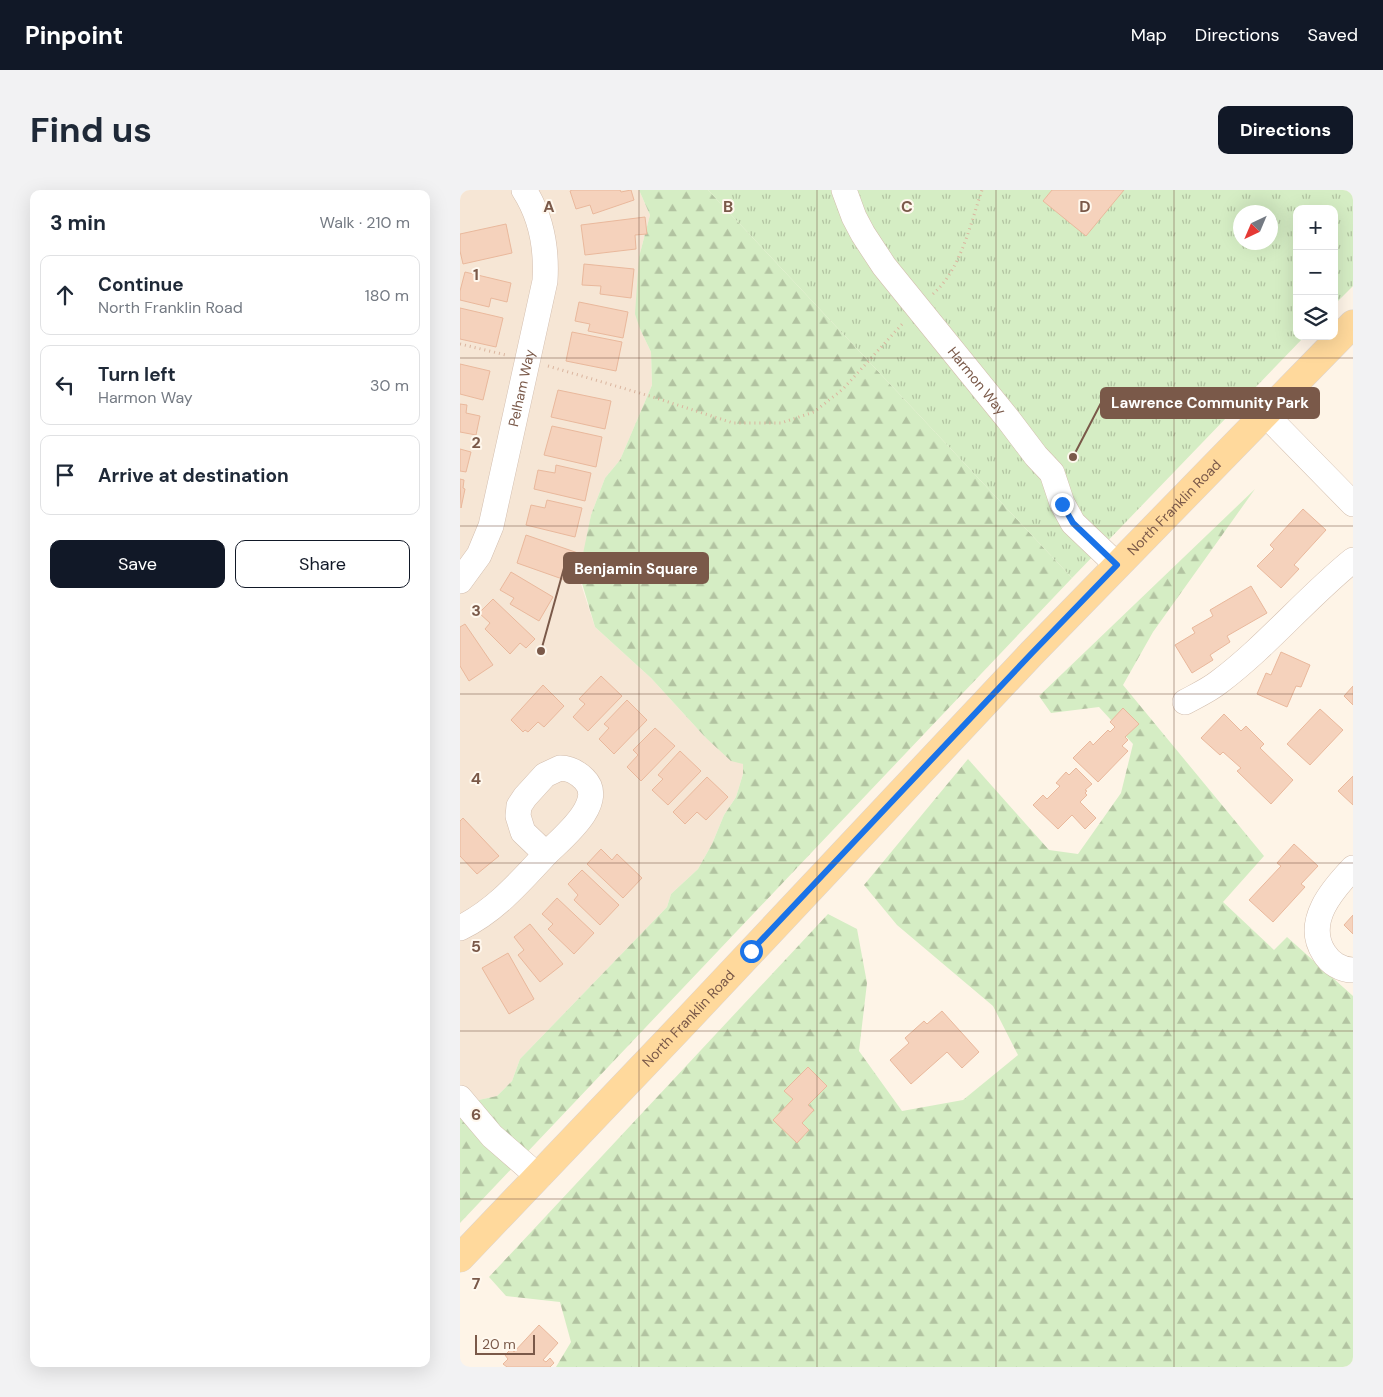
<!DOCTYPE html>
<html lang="en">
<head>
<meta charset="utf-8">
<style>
	body { margin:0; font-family:"DM Sans",sans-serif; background:#f2f2f3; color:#1f2937 }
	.controls { position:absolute; right:15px; top:15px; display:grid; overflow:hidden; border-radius:10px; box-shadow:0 5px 20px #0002 }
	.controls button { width:45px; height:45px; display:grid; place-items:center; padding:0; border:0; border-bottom:1px solid #e0e1e3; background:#fff; color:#1f2937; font:25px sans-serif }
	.compass { position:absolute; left:773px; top:15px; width:45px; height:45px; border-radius:50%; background:#fff; box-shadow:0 5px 20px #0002; rotate:224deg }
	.scale { position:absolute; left:15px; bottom:12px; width:60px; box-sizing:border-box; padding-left:5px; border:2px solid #7a5949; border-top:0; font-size:14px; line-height:18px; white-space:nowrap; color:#7a5949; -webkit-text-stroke:4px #fff8ee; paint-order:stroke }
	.stop { position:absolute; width:15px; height:15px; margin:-11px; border:4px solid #1a73e8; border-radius:50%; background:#fff }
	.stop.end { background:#1a73e8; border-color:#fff; box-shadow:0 1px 5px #0008 }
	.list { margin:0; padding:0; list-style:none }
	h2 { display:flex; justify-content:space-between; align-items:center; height:65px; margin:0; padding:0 20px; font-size:21px }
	h2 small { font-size:16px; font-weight:400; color:#747a83 }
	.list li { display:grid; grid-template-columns:32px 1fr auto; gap:15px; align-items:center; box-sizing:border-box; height:80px; margin:0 10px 10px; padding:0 10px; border:1px solid #e0e1e3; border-radius:10px }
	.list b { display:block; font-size:19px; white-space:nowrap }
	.list p { margin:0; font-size:16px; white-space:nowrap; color:#747a83 }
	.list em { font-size:16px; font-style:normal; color:#747a83 }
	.actions { display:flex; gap:10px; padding:15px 20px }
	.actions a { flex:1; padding:11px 0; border:1px solid #111827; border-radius:10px; text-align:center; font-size:18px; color:#111827 }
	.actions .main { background:#111827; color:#fff }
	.icon { flex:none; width:28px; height:28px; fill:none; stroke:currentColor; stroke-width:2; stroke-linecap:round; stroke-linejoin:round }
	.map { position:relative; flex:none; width:893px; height:1177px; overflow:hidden; border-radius:10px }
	header { display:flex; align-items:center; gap:30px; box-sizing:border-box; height:70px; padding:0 25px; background:#111827; color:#fff }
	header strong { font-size:24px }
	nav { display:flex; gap:28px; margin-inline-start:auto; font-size:18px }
	.intro { display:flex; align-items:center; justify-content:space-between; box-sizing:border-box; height:120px; padding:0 30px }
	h1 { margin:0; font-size:35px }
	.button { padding:12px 22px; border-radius:10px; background:#111827; color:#fff; font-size:18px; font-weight:700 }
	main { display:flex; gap:30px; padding:0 30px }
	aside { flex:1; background:#fff; border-radius:10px; box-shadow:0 5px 20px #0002 }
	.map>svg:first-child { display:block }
</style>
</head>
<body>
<header>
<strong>Pinpoint</strong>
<nav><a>Map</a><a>Directions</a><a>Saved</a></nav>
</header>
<div class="intro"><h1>Find us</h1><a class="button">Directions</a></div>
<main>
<aside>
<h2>3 min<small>Walk · 210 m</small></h2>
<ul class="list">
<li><svg class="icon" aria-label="ahead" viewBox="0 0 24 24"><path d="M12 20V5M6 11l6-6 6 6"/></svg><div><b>Continue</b><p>North Franklin Road</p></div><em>180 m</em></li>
<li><svg class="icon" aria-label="left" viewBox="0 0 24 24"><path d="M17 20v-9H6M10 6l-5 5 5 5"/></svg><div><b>Turn left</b><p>Harmon Way</p></div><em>30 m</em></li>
<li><svg class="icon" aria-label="arrive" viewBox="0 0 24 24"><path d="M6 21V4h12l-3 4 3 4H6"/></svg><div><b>Arrive at destination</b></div></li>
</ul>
<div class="actions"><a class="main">Save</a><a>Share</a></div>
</aside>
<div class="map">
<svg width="893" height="1177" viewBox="0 0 893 1177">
	<defs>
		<pattern id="forest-firs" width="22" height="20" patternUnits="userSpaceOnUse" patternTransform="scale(1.25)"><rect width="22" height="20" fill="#d5edc4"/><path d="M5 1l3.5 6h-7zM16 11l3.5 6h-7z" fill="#b2c3a1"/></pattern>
		<pattern id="park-tufts" width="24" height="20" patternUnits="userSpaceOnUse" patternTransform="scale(1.25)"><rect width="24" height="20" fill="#d5edc4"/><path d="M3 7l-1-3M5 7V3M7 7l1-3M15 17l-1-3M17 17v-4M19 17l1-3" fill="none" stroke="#b2c3a1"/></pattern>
	</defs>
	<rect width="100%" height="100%" fill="#fef4e7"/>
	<path fill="#f6e6d5" d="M0,0H179L190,25L179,67L180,139L191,162L192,195L160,270L145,288L131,325L120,391L135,437L191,488L245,547L283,574V584L276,607L264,625L252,654L238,679L211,704L207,717L60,869L52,891L37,906L0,914Z"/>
	<path fill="url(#forest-firs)" d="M179,0H248L612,388L0,1033V914L37,906L52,891L60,869L207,717L211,704L238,679L252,654L264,625L276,607L283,584V574L271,571L245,547L191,488L135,437L119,383L131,325L145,288L160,270L192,195L191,162L180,139L175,124L179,67L190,25Z
		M795,299L693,442L663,495L804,666L763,712L814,760L827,747L893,806V1177H96L111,1152L100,1112L46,1106L29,1087L368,724L397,739L407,793L399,861L442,921L503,910L558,865L533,816L437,735L404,695L508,569L589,660L618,664L661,603L673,554L639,517L591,523L579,506Z"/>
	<path fill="url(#park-tufts)" fill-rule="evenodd" d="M248,0H893V96L874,115V19H837V146H845L612,388ZM781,22H811V52H781Z"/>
	<path fill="#f5d2bc" stroke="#e9b89c" d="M112,0H160L161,2L171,0L174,10L133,24L130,15L116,19L110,1Z
		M592,0H664L626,46L583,11Z
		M185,27L187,44L175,45L176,59L125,65L121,35Z
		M46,34L52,63L3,74L0,61V44Z
		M124,74L174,79L171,108L140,104L141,96L122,95Z
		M5,82L51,93L47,112L31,108L29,117L0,110V101Z
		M119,112L168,122L163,148L128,141L130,134L115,131Z
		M0,118L43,128L36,157L0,149Z
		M112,142L162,152L156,181L106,171Z
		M0,174L30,181L23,210L0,204Z
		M98,200L151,211L145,239L91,227Z
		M0,214L7,215L6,223L20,226L16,245L0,242Z
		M92,236L142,247L136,277L84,265Z
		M0,259L11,262L6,282L0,281Z
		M96,275L131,283L125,311L74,299L78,280L95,283Z
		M0,289L4,290L3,298L5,299L1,318Z
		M87,310L122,318L115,347L66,335L71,315L85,318Z
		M843,319L866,340L834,375L839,379L821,398L797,376L814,359L810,355Z
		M66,345L118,363L108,391L57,373Z
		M51,382L93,407L79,431L50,414L54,408L40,400Z
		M791,396L807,423L767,446L770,452L750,465L753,470L732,483L715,455L735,443L732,438L753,426L750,420Z
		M33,409L75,449L66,458L60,453L50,464L25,439L30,433L19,423Z
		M5,434L33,475L9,491L0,476V437Z
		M821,462L850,475L841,497L836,496L827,517L797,504L806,483L811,485Z
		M141,486L162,506L128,541L113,527L125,514L119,509Z
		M83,495L104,516L84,537L78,532L68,542L65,540L63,542L51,530Z
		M893,496V515L884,506Z
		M167,510L187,530L154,564L139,549L149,538L144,534Z
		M663,518L679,534L665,547L668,550L662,556L668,561L638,592L613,568L630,551L633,555L648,540L650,542L655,537L650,532Z
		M860,519L883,540L850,575L827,554Z
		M764,524L781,541L786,536L804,554L800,558L833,590L811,614L777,581L781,578L763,562L760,565L741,548Z
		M195,538L215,556L181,591L167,577L178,565L173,560Z
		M220,561L241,581L208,615L192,600L203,589L198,585Z
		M616,578L632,594L625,600L627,601L625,603L627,605L620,612L636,628L625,639L612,625L598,639L573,615L583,605L587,609L600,596L596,593L606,582L609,585Z
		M893,586V615L878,601Z
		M247,587L268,607L246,630L237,622L225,634L213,622Z
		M3,628L39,666L17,684L0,666V631Z
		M834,654L858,676L841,694L845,697L813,732L789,710L821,676L817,673Z
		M141,659L152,670L157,664L182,688L163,708L127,674Z
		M122,680L159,715L140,735L114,710L118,705L108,694Z
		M97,708L134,743L114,764L88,739L93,734L82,724Z
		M893,725V744L884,735Z
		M70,734L103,774L80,792L58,765L64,760L54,747Z
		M48,763L74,809L49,824L22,778Z
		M482,821L519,862L502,878L487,862L451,894L430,870L449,853L445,848L464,831L467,834Z
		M348,877L367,896L348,915L354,920L342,933L349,940L337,953L313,930L333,909L324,901Z
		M79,1135L98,1153L83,1170L86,1172L90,1168L94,1173L90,1177H47L43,1174L48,1169L45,1165L51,1159L54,1162Z"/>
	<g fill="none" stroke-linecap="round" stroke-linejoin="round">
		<defs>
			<g id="minor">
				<path id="s1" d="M384,0L394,27L403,44L424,76L548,229L576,266L592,283L602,313L613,333L657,375"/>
				<path d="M805,224L893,314"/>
				<path id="s2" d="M0,391L19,365L31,336L85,91C87,58 82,28 64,0"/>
				<path d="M725,512C736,506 749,500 759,492C807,456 846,408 893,370"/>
				<path d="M100,578C110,578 118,583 124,589C148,612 101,649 86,664L63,642L58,626L59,616L65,607L85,585Z"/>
				<path d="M893,678C872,700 844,732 864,763C870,773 881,780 893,780"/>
				<path d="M0,738C35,721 60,692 86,664"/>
				<path d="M0,908L32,946L79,987"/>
			</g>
			<g id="major">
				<path id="s3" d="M0,1068L227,830L572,463L893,134"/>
			</g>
		</defs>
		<use href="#minor" stroke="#d3beae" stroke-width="26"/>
		<use href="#major" stroke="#dcd4d0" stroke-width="29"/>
		<path stroke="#dab59f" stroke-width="3" stroke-dasharray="1 4" stroke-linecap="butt" d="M473,104C501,79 510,35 522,0
			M0,154L46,165
			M88,176L193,207L273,233H321L354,222L383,199L444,132"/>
		<use href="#minor" stroke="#fff" stroke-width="25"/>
		<use href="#major" stroke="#ffd99c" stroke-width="28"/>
	</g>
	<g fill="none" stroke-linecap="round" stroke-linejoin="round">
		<path stroke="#1a73e8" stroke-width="6" d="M291,761L572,463L657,375L613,333L602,314"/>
	</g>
	<path fill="none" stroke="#7a5949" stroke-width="1" stroke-opacity="0.55" d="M179,0V1177M357,0V1177M536,0V1177M714,0V1177M0,168H893M0,336H893M0,504H893M0,673H893M0,841H893M0,1009H893"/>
	<g text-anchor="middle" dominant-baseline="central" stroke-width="4" stroke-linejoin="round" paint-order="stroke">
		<g font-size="14" fill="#7a5949" stroke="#fff8ee">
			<text stroke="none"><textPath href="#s1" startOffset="234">Harmon Way</textPath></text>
			<text stroke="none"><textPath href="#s2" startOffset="205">Pelham Way</textPath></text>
			<text stroke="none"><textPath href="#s3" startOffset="1036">North Franklin Road</textPath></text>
			<text stroke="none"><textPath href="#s3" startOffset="331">North Franklin Road</textPath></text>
		</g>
	</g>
	<g font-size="16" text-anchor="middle" font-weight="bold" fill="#7a5949" stroke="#fff8ee" stroke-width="4" stroke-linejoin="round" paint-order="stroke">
		<text x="89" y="22">A</text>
		<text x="268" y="22">B</text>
		<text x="447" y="22">C</text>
		<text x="625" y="22">D</text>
		<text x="16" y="90">1</text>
		<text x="16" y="258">2</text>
		<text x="16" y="426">3</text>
		<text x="16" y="594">4</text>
		<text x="16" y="762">5</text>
		<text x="16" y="930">6</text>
		<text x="16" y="1099">7</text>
	</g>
	<path fill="none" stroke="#7a5949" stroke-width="2" d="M613 267L641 213M81 461L104 378"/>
	<g fill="#7a5949" stroke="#fff8ee" stroke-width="2">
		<circle cx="613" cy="267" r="5"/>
		<circle cx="81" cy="461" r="5"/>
	</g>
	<g fill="#7a5949" stroke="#7a5949" stroke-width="2">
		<rect x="641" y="198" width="218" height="30" rx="5"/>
		<rect x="104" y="363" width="144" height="30" rx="5"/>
	</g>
	<g font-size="15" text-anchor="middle" font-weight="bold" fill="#fff">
		<text x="750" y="218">Lawrence Community Park</text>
		<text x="176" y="384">Benjamin Square</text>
	</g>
</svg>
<div class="controls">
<button>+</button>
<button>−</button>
<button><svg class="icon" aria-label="layers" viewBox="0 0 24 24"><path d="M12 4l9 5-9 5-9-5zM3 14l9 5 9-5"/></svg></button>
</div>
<svg class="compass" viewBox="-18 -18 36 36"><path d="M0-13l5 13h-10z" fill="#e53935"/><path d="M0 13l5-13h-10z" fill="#747a83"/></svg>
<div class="scale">20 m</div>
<div class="stop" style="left:291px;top:761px"></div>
<div class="stop end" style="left:602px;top:314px"></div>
</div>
</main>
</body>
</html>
